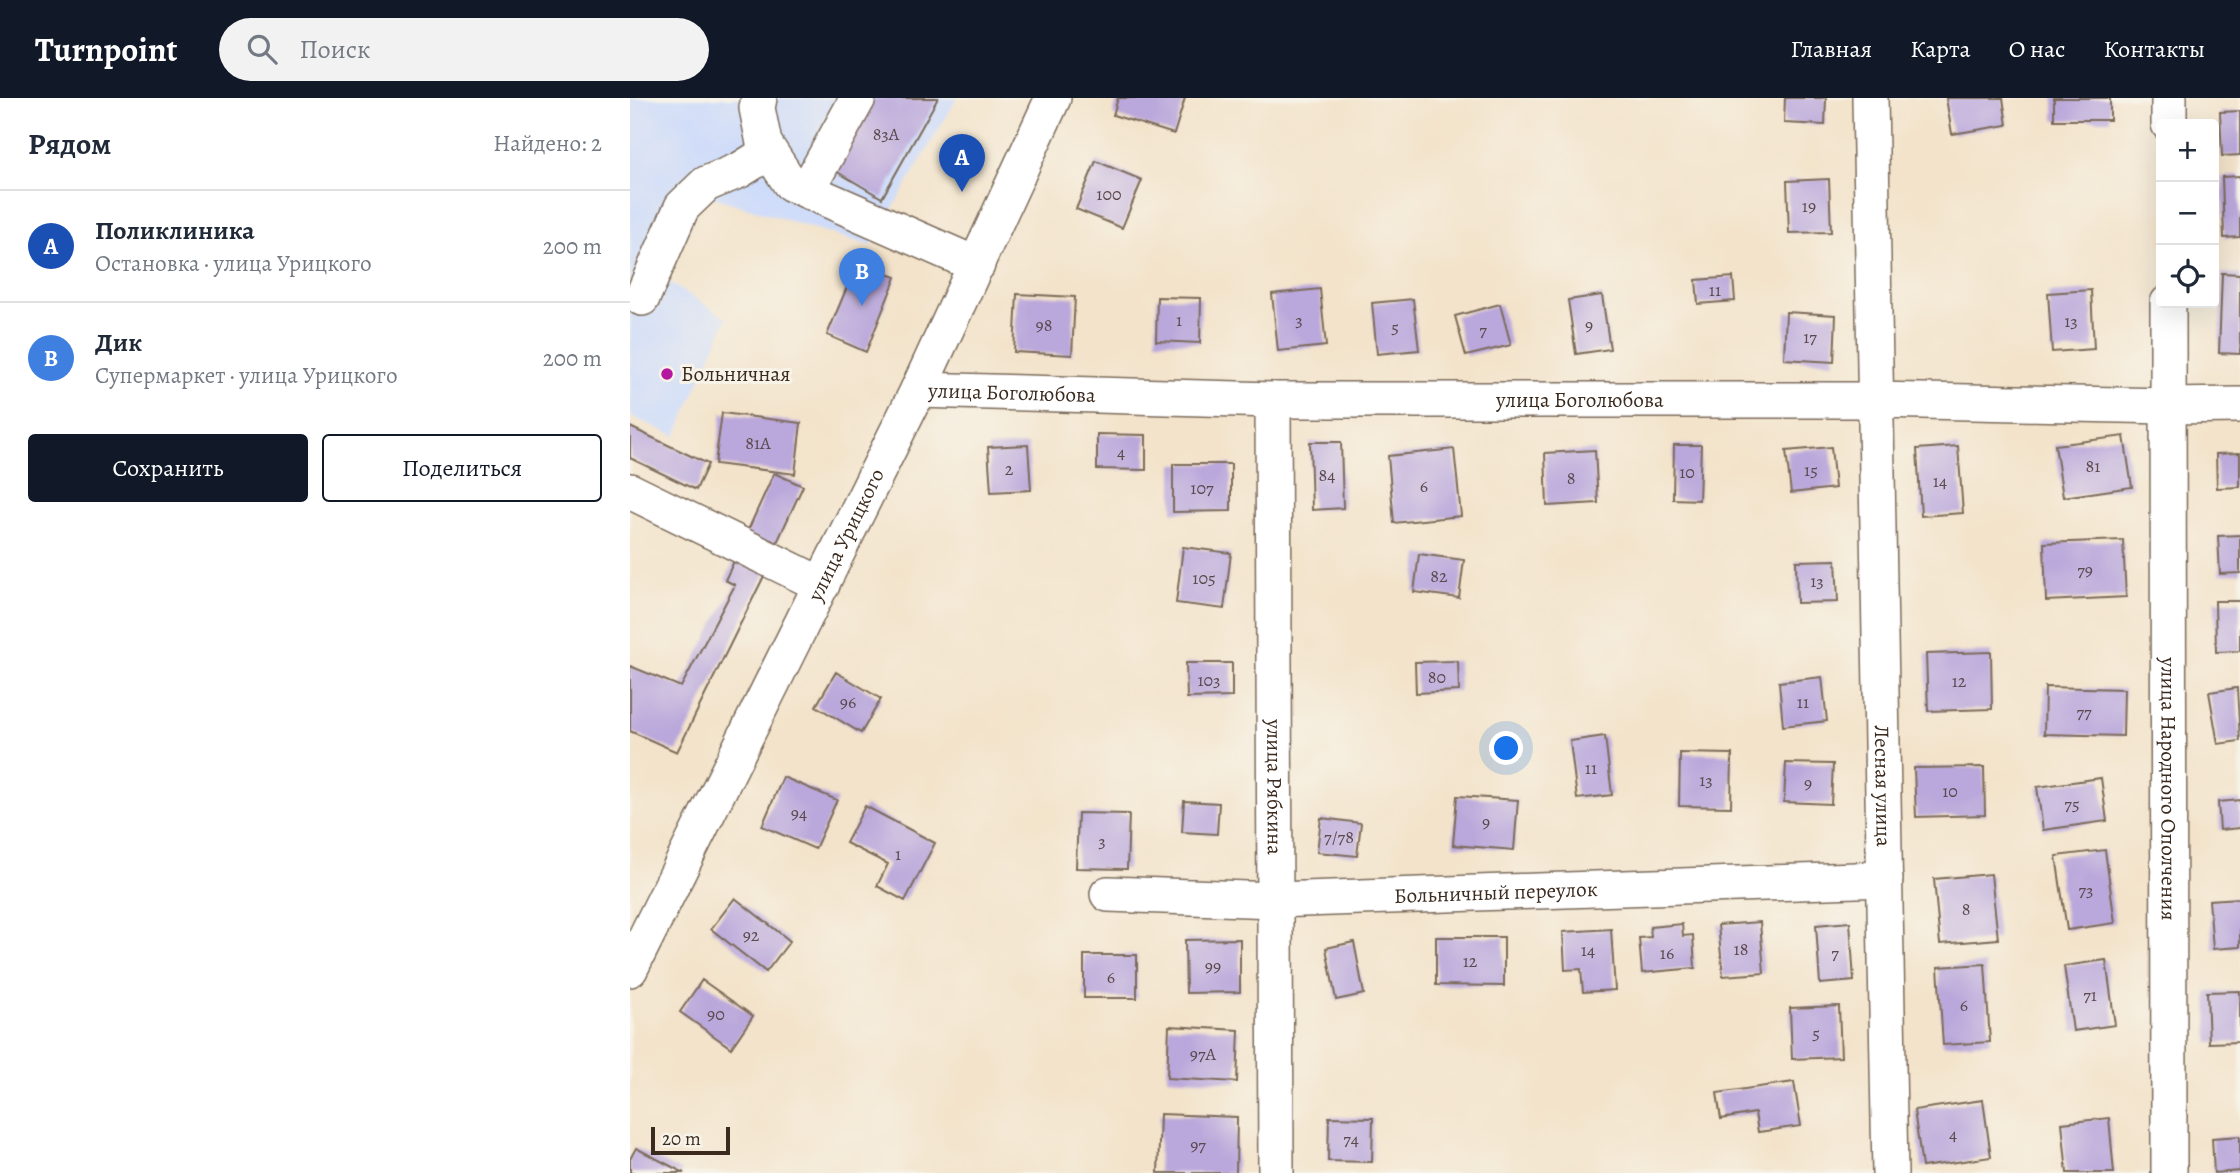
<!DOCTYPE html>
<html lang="ru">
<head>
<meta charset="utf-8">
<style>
	body { margin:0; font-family:Alegreya,serif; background:#f2f2f3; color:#1f2937 }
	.controls { position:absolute; right:21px; top:21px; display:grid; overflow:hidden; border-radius:7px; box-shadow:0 7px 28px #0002 }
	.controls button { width:63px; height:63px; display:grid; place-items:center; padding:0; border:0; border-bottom:2px solid #e0e1e3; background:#fff; color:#1f2937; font:35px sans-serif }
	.scale { position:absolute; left:21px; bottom:18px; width:79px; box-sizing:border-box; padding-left:7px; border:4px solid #3b2a1e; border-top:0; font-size:19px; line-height:24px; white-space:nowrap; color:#3b2a1e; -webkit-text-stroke:5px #f7f3e8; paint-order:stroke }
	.you { position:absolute; left:877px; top:651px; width:24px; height:24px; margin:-18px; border:5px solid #fff; border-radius:50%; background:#1a73e8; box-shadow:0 0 0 10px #1a73e833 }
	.badge { display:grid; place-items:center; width:46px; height:46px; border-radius:50%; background:#111827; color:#fff; font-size:23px; font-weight:700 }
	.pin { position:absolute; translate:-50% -58px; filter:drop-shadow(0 2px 4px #0008) }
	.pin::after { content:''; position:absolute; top:37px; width:24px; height:21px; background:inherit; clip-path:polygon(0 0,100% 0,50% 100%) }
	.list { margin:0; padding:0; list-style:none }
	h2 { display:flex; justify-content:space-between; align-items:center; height:91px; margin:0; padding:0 28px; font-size:30px }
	h2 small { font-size:23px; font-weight:400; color:#747a83 }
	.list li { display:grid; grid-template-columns:46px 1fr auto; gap:21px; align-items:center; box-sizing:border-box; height:112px; padding:0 28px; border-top:2px solid #e0e1e3 }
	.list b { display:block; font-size:26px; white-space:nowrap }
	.list p { margin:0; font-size:23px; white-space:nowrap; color:#747a83 }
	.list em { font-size:23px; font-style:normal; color:#747a83 }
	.actions { display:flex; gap:14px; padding:21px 28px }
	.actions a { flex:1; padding:16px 0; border:2px solid #111827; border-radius:7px; text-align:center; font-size:24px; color:#111827 }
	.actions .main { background:#111827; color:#fff }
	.icon { flex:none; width:38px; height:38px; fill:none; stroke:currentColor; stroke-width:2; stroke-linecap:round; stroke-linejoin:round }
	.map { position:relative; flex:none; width:1610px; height:1075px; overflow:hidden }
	header { display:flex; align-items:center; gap:42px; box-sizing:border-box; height:98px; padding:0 35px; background:#111827; color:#fff }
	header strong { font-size:33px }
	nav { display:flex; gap:38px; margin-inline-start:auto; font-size:24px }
	.search { width:490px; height:63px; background:#f2f2f3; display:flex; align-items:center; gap:18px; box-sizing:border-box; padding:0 24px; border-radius:38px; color:#747a83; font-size:26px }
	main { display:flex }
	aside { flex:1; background:#fff }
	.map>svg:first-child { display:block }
</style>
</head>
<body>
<header>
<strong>Turnpoint</strong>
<div class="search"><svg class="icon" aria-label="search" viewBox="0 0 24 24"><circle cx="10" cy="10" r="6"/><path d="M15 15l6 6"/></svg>Поиск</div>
<nav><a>Главная</a><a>Карта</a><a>О нас</a><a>Контакты</a></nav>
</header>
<main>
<aside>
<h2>Рядом<small>Найдено: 2</small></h2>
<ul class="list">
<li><span class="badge" style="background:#1a4fb4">A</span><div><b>Поликлиника</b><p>Остановка · улица Урицкого</p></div><em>200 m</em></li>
<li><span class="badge" style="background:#3f7fe0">B</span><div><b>Дик</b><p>Супермаркет · улица Урицкого</p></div><em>200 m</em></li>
</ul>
<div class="actions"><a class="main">Сохранить</a><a>Поделиться</a></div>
</aside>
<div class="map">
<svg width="1610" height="1075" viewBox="0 0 1610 1075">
	<rect width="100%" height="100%" fill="#f7f3e8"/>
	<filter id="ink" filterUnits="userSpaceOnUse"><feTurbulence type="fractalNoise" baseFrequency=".0143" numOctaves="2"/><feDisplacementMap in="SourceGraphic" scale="14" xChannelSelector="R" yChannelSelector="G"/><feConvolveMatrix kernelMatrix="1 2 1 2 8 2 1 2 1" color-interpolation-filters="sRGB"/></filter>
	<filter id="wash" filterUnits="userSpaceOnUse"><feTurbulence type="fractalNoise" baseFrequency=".00686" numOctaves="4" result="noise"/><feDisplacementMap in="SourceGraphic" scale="28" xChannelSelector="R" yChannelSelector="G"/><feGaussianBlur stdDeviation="1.57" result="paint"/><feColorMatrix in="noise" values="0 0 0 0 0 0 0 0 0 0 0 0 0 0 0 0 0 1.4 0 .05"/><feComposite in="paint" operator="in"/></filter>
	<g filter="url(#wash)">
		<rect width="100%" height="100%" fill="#f3e3ca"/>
		<path fill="#cddbfa" d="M0,0H327L241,148L73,96L36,183L97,220L46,338L0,318Z"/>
		<g id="blocks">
			<path fill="#baa7db" d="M245,0H308L252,100L204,72Z
				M488,0H555L544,36L483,17Z
				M1155,0H1196L1195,27L1154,25Z
				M1316,0H1373L1377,27L1322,36Z
				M1424,0H1480V22H1424Z
				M1610,13V57L1592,58L1590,14Z
				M466,63L512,82L492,130L446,111Z
				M1610,78V139L1594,140L1592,79Z
				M1199,81L1201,134L1159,135L1157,83Z
				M227,165L266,179L236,254L197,237Z
				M1592,175L1610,176V256L1589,255Z
				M1103,179L1105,203L1068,206L1066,182Z
				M690,191L696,248L648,253L642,196Z
				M1461,192L1464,251L1422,254L1418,195Z
				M387,196L445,199L442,257L384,254Z
				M972,197L980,251L946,256L938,202Z
				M527,199L571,200L570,245L526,243Z
				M783,201L789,252L747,256L742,205Z
				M870,206L881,247L836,258L825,218Z
				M1156,214L1206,217L1204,264L1154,261Z
				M92,315L171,325L165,376L85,366Z
				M0,329L78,366L66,392L0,360Z
				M467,336L516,337V372L467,371Z
				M1494,338L1502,389L1433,399L1425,347Z
				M680,344H711L713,410L682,412Z
				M398,347L401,392L361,394L358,349Z
				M1044,347H1071L1069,402L1043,401Z
				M1328,348L1333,415L1291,418L1287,351Z
				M1201,349L1205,390L1161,395L1156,353Z
				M824,351L831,418L764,425L758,358Z
				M965,352L968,405L917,408L915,355Z
				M1610,355V389L1587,390L1586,356Z
				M543,366H601V413L543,414Z
				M144,375L173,388L144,451L115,439Z
				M1610,437V475L1590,476L1588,438Z
				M1493,442L1496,499L1416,503L1414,445Z
				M553,449L601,455L594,511L546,505Z
				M789,456L834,462L829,500L784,494Z
				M106,459L137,472L47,654L0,633V568L51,589L105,487L95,482Z
				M1206,462L1208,504L1167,505L1166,463Z
				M1585,503H1610V553L1586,554Z
				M1361,554L1362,611L1298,613L1296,556Z
				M828,563L829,593L786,595L785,564Z
				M556,565H602V599L557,600Z
				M206,574L251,601L231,635L186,608Z
				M1192,579L1197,623L1153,628L1149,584Z
				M1415,589L1494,591L1493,638L1414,636Z
				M1607,590L1610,643L1588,646L1579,594Z
				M975,638L982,697L947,701L940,643Z
				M1050,655L1102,656L1101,709L1049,708Z
				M1156,665L1203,666L1201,706L1154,704Z
				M1354,669L1355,717L1286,719L1284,670Z
				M153,679L207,702L185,751L132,728Z
				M1471,680L1477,723L1413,732L1407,689Z
				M827,698L888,702L884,752L823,747Z
				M1610,702V730L1590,732L1588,704Z
				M554,703L589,705L587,736L552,734Z
				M235,708L305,745L275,803L247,788L258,766L216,745Z
				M448,715L499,716L497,771L446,770Z
				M691,720L731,725L727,758L687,754Z
				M1475,752L1485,825L1437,832L1426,758Z
				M1361,776L1368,841L1310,846L1304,781Z
				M105,800L160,843L136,874L81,831Z
				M1610,800V849L1583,851L1579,802Z
				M1130,824L1134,875L1093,878L1088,827Z
				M1220,824L1224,883L1190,886L1186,827Z
				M1052,826L1053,838L1063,837L1065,870L1012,875L1009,840L1021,839L1020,829Z
				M981,831L985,892L953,894L951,871L935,872L933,834Z
				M806,839H874V888L806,887Z
				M610,841V894L556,895L555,842Z
				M724,844L734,896L706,902L696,850Z
				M454,857H507V900H454Z
				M1476,862L1485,927L1443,933L1434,868Z
				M1355,866L1360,944L1313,947L1308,869Z
				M72,882L123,918L101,950L50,914Z
				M1610,893V944L1579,945L1577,894Z
				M1209,908L1211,959L1162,961L1160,910Z
				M539,928L609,932L607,984L537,980Z
				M1164,984L1171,1028L1128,1034L1125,1015L1091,1021L1087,995Z
				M1353,1002L1361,1059L1292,1069L1284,1012Z
				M530,1016L607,1019L606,1075H528Z
				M699,1019L743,1020L742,1064L698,1063Z
				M1479,1020L1484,1075H1437L1432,1025Z
				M1610,1038V1073L1584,1075L1582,1040Z
				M6,1050L54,1075H0V1061Z"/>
		</g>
	</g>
	<g filter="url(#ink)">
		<use href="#blocks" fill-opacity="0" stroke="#7b6b5a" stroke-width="2"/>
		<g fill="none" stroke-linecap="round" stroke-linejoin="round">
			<defs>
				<g id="minor">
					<path d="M129,0L127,10L134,45L160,85L347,167"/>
					<path id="s1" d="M1240,0L1260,1075"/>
					<path d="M1539,26V0"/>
					<path d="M177,92L228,0"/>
					<path d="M12,200L52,109L76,86L110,72L139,54"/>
					<path id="s2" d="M1538,205L1539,1075"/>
					<path id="s3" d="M288,292L643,302H1244L1538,308L1610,307"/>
					<path id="s4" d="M643,302L646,1075"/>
					<path d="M0,393L192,487"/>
					<path id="s5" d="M478,796L645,802L1255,781"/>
					<path id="s6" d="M0,871L288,292L423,0"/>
				</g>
			</defs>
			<use href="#minor" stroke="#7b6b5a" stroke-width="38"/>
			<use href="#minor" stroke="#fff" stroke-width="35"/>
		</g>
	</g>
	<circle fill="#b5179e" stroke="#f7f3e8" stroke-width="2.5" cx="37" cy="276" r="7"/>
	<g text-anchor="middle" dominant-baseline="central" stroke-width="6" stroke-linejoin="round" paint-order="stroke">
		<g font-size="18" fill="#5b494d">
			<text x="256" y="36">83А</text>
			<text x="479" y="96">100</text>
			<text x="1179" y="108">19</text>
			<text x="1085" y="192">11</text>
			<text x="549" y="222">1</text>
			<text x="669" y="222">3</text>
			<text x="1441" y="223">13</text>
			<text x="414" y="227">98</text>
			<text x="959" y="227">9</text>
			<text x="765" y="229">5</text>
			<text x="853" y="232">7</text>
			<text x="1180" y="239">17</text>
			<text x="128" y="345">81А</text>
			<text x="491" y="354">4</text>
			<text x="1463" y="368">81</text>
			<text x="379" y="371">2</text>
			<text x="1181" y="372">15</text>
			<text x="1057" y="374">10</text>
			<text x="697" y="377">84</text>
			<text x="941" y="380">8</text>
			<text x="1310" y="383">14</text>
			<text x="794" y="388">6</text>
			<text x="572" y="390">107</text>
			<text x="1455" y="472">79</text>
			<text x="809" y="478">82</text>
			<text x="574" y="480">105</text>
			<text x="1187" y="483">13</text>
			<text x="807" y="579">80</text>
			<text x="579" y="582">103</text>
			<text x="1329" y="583">12</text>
			<text x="218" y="604">96</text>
			<text x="1173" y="604">11</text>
			<text x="1454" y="614">77</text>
			<text x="961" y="670">11</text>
			<text x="1076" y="682">13</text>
			<text x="1178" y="685">9</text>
			<text x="1320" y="693">10</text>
			<text x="1442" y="706">75</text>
			<text x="169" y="715">94</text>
			<text x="856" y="724">9</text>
			<text x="709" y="739">7/78</text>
			<text x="472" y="743">3</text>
			<text x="268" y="756">1</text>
			<text x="1456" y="792">73</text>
			<text x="1336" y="811">8</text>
			<text x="121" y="837">92</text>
			<text x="1111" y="851">18</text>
			<text x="958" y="852">14</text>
			<text x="1037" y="855">16</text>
			<text x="1205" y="855">7</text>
			<text x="840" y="863">12</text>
			<text x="583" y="868">99</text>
			<text x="481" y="879">6</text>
			<text x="1460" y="897">71</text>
			<text x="1334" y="907">6</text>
			<text x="86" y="916">90</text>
			<text x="1186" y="935">5</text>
			<text x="573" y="956">97А</text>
			<text x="1323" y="1036">4</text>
			<text x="721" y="1041">74</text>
			<text x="568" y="1047">97</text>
		</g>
		<g font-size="21" fill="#3b2a1e" stroke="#f7f3e8" text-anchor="start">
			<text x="51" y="276">Больничная</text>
		</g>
		<g font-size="21" fill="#3b2a1e" stroke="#f7f3e8">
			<text stroke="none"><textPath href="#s3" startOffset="94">улица Боголюбова</textPath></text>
			<text stroke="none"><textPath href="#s3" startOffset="662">улица Боголюбова</textPath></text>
			<text stroke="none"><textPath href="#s6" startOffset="485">улица Урицкого</textPath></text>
			<text stroke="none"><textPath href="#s4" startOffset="387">улица Рябкина</textPath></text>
			<text stroke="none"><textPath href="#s1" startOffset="688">Лесная улица</textPath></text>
			<text stroke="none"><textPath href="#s2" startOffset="486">улица Народного Ополчения</textPath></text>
			<text stroke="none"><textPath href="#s5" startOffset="388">Больничный переулок</textPath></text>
		</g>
	</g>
</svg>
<div class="controls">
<button>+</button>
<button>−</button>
<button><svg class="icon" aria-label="locate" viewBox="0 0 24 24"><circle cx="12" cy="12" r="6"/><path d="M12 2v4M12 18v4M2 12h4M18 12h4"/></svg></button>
</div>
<div class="scale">20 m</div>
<div class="you"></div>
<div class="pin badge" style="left:332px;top:94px;background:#1a4fb4">A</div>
<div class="pin badge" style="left:232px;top:208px;background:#3f7fe0">B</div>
</div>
</main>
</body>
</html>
